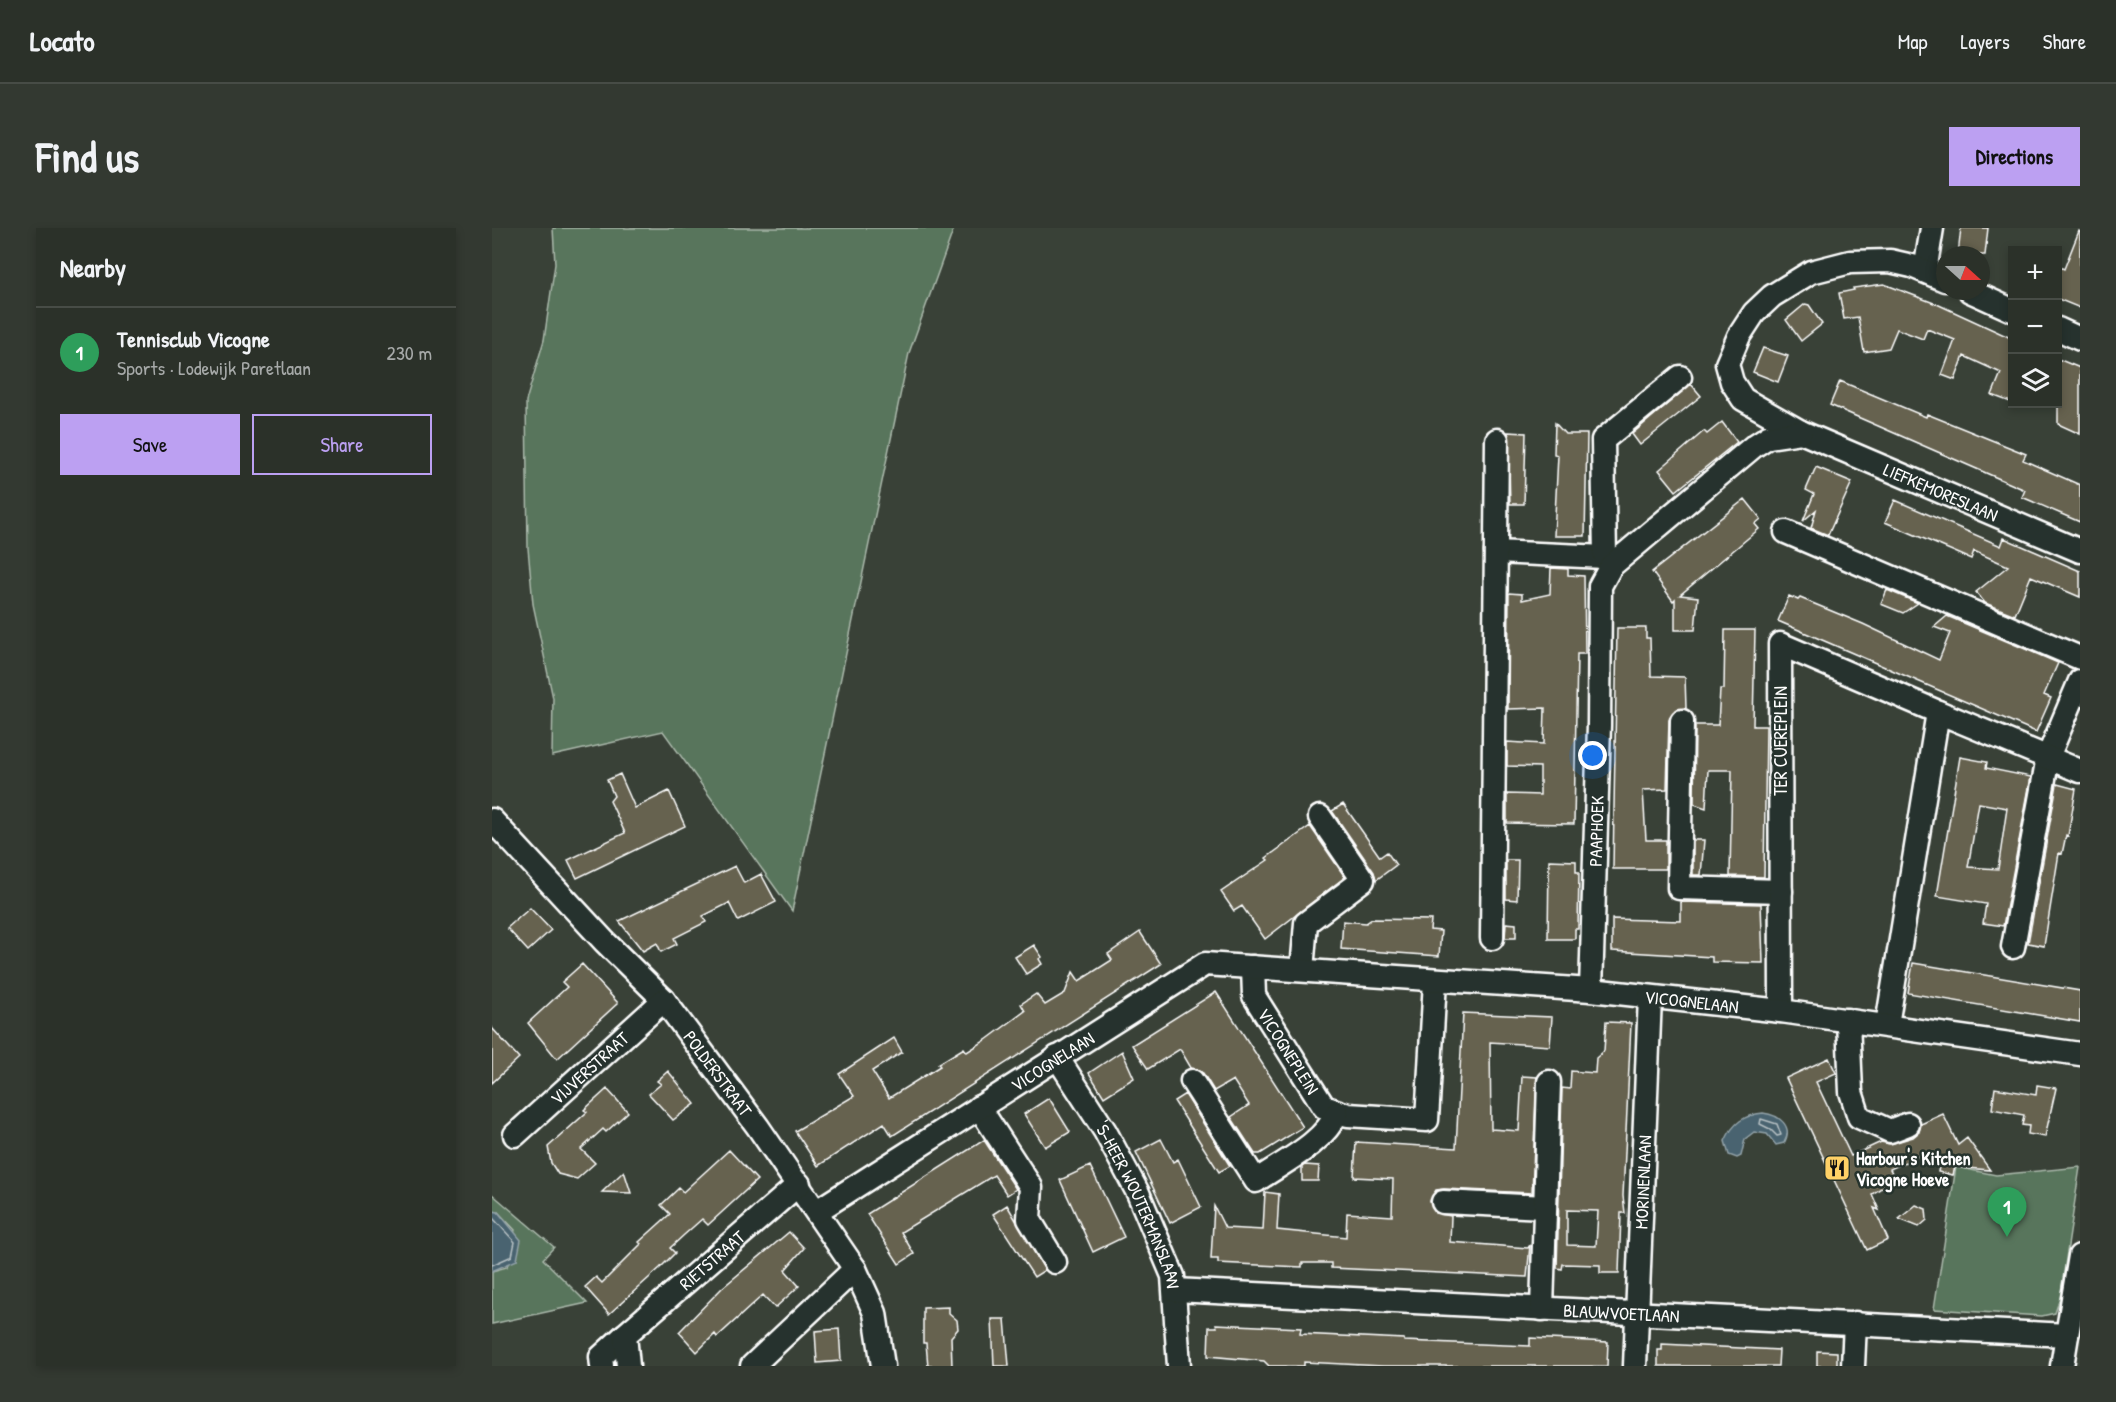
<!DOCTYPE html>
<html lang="en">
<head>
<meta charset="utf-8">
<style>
	body { margin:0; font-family:"Patrick Hand",sans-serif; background:#333931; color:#f1f3f6 }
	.controls { position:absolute; right:18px; top:18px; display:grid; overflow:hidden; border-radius:0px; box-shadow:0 3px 9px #0003 }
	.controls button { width:54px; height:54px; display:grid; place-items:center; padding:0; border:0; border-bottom:2px solid #474c46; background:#2b3129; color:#f1f3f6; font:30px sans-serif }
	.compass { position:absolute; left:1444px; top:18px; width:54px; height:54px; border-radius:50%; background:#2b3129; box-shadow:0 3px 9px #0003; rotate:111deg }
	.you { position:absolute; left:1101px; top:528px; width:21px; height:21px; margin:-15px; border:4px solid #fff; border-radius:50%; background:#1a73e8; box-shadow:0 0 0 9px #1a73e833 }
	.badge { display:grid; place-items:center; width:39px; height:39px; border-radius:50%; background:#bca0f2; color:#fff; font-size:20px; font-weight:700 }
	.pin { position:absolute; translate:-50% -50px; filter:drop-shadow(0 2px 3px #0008) }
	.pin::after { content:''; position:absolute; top:32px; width:21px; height:18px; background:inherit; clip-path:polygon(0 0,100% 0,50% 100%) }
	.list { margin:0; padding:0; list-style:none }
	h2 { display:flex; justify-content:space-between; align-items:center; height:78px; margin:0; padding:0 24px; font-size:26px }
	h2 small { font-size:20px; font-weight:400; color:#a6a9a8 }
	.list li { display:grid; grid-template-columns:39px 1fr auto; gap:18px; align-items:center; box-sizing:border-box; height:90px; padding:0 24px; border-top:2px solid #474c46 }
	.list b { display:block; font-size:22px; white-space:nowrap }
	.list p { margin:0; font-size:20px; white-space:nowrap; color:#a6a9a8 }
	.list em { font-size:20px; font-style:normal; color:#a6a9a8 }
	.actions { display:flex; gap:12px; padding:18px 24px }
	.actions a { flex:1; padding:14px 0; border:2px solid #bca0f2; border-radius:0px; text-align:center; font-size:21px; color:#bca0f2 }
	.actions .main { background:#bca0f2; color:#111 }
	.icon { flex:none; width:33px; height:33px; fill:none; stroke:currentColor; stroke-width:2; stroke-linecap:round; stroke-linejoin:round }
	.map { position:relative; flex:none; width:1588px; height:1138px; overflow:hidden; border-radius:0px }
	header { display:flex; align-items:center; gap:36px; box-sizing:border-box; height:84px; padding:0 30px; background:#2b3129; border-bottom:2px solid #474c46 }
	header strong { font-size:28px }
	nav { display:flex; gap:33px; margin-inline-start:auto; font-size:21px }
	.intro { display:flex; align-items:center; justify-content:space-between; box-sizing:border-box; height:144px; padding:0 36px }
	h1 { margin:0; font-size:42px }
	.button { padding:15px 27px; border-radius:0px; background:#bca0f2; color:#111; font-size:21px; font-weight:700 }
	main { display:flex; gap:36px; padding:0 36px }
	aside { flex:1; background:#2b3129; border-radius:0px; box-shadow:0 3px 9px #0003 }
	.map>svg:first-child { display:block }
</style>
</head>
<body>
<header>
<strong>Locato</strong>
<nav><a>Map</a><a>Layers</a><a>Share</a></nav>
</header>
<div class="intro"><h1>Find us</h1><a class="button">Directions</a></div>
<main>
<aside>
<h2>Nearby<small></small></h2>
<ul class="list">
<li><span class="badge" style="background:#2e9e5b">1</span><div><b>Tennisclub Vicogne</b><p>Sports · Lodewijk Paretlaan</p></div><em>230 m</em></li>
</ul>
<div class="actions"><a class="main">Save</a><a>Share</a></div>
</aside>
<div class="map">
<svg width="1588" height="1138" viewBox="0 0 1588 1138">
	<rect width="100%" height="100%" fill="#394137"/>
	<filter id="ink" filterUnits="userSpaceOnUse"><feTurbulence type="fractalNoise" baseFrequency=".0167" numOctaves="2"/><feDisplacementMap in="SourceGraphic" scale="12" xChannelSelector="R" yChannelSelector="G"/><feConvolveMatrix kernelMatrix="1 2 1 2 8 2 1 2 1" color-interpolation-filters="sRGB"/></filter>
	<g filter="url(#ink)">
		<path fill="#58745b" stroke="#acbaad" stroke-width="1.5" d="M61,0H462L417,125L300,683L171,503L60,528L61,470L41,376L36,320L34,173L52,112L63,36Z
			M1464,939L1504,947L1588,939L1568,1070L1563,1085L1550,1088L1442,1081Z
			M0,966L62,1019L51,1031L95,1075L0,1096V1043L15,1039L23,1002L6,984L0,983Z"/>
		<path fill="#4a646f" stroke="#92a2a9" stroke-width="1.5" d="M1271,885C1287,887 1302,898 1292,915L1284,917L1275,906L1262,904L1253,911L1249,928L1245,930L1237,927L1233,913C1241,895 1252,887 1271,885Z
			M0,983L6,984L29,1012L25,1032L0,1043Z"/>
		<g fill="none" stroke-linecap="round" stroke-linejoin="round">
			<path stroke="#b7c1c5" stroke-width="1.5" d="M1269,891L1285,896L1289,907L1285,908L1278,901L1268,896Z
				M0,989L23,1014L20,1028L0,1037"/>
		</g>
		<path fill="#66624f" stroke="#fff" stroke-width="1.5" fill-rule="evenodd" d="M1469,0H1496L1493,27H1466Z
			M1587,3L1588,4V80L1566,71V38L1572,41Z
			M1392,56L1447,77L1521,111V175L1500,167L1509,145L1472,128L1463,152L1450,147L1463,112L1435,101L1431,111L1405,101L1397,120L1372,124L1366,89L1352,91L1347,65L1362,62L1361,60Z
			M1313,76L1317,77L1330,96L1309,113L1294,92Z
			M1271,120L1296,128L1286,154L1261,144Z
			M1566,131L1588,140V206L1566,196Z
			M1348,153L1434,189L1435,186L1534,226L1531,232L1588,257V294L1530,269L1533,262L1338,177Z
			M1199,156L1209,168L1148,217L1140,206Z
			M1230,194L1245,214L1184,263L1167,242L1212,203L1215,206Z
			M1063,195L1073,206H1095L1093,308H1062L1066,227L1062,226Z
			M1016,204L1034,205L1032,276H1018Z
			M1324,239L1360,254L1336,307L1319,300L1324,282L1311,293L1322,266L1314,262Z
			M1253,271L1269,291L1263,296L1267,301L1188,367L1206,369L1203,402H1183V371L1181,373L1160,344Z
			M1403,272L1509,318L1512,310L1588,343V369L1539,348L1523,387L1493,375L1484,364L1516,338L1482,323L1479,331L1393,294Z
			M1059,340L1076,341V347L1092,348L1093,426H1085L1082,596L1015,595V566L1048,567V539L1015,538V514L1052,516L1053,480L1016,481L1017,365L1030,366V372L1058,366Z
			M1395,362L1426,375L1411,385L1389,376Z
			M1297,368L1306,372L1308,370L1371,396L1447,432L1458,405L1442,399L1455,388L1566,435L1552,467L1559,470L1544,504L1286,393Z
			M1125,400H1154V410H1158L1159,448L1193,449L1194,480L1183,482L1177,492L1175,561L1151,562L1154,612H1174V641H1121Z
			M1233,402H1263L1261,498H1274L1272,649L1238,648L1240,542H1216L1214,580L1202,576L1203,497H1226L1228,461H1232Z
			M1468,529L1495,534L1494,540L1539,549L1511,698L1491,695L1494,676L1445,668ZM1487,575L1515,580L1506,641L1476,639Z
			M128,546L143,580L177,563L193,598L85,650L76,632L133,605L118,573L122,568L115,552Z
			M1565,556L1584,561L1576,608L1574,607L1570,626L1567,625L1552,718L1536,715Z
			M851,576L888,629L895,624L904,637L884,652L882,644L840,583Z
			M818,598L853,649L773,711L750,678L742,683L729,664L776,632L774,630Z
			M1201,612H1212L1209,647H1201Z
			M1014,632H1026L1025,672L1014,671Z
			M1057,632L1084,633V644H1087L1086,701H1083V711H1056Z
			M243,638L252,655L269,646L284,674L246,693L237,675L211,688L214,694L182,710L185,716L169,724L165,715L151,723L127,693Z
			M1189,674L1269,676L1271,735L1220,734V729L1120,723V691L1189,693Z
			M38,680L59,702L36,723L15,700Z
			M880,691L939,692L938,702L949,703L947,728L849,721L851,693L874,695Z
			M1014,695L1024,696V710H1013Z
			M648,704L669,736L400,908L392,895L326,938L303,903L362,868L347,846L402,810L410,824L380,843L397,870L448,838L446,836L472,820L475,824L494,812L533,783L529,776L544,766L553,777L573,765L581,744L587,753L620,732L616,726Z
			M542,717L550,729L547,731L550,736L534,746L523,729Z
			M1421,735L1588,763V794L1416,765Z
			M90,736L126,775L65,831L36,795L75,759L70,754Z
			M724,764L811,899L768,926H763L739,889L757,877L741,852L722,863L711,845L699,840L688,821L656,841L640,817Z
			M971,785L1060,789L1058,818L998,814L999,901L1027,903L1030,848L1045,849L1040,965L952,961L944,962L938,973L943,985L959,988L958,1014L1036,1020L1038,1017L1035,1049L839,1040V1035H810V1039L726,1035V1031H719L722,978L733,1000L771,1002L773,964L787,966L785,1002L854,1009L855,985L900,988L901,951L862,949L864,914L964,920Z
			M1114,794L1139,795L1131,968L1133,985H1129L1127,1045H1108V1037L1071,1036L1070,1041L1065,1040L1070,860L1078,861L1079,843L1103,845L1104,830L1112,823ZM1075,982L1106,983L1104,1018L1075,1017Z
			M0,800L27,830L0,855Z
			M630,823L642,850L612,869L597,845Z
			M1337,830L1344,845L1324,854L1359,928L1389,914L1398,916L1421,909L1427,904L1429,896L1451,886L1466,917L1475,910L1498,942L1463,939L1461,947L1446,944L1448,933L1436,932L1433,925L1398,941L1403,951L1380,966L1387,982L1382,980L1396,1012L1375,1022L1294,850Z
			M176,843L203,876L181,892L157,866L169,856L165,853Z
			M1545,857L1564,860L1553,909L1536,906L1537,898L1530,897L1532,887L1500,881L1503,860L1544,867Z
			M115,861L136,884L114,904L111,901L89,921L103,935L85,951L66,946L59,935L56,919L95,884L92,882Z
			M693,866L738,938L727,944L682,873Z
			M557,870L578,904L553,919L532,886Z
			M669,911L681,934L686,931L709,979L678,995L644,924Z
			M492,912L524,961L515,967L502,947L409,1004L422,1026L407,1036L375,986Z
			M237,922L265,952L216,997L210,991L192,1007L178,1020L183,1025L168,1040L117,1086L93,1059L104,1049L110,1055L149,1016L147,1014L178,986L169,977L187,960L191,964Z
			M813,937L827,938L826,953H810V939Z
			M598,938L632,1009L601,1024L568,952Z
			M132,943L139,965L110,964Z
			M515,977L553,1042L542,1049L501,986Z
			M1424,977L1434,981L1435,992L1427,999L1407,991Z
			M297,1004L312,1020L293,1042L307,1058L283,1080L271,1067L225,1109L223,1106L205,1124L187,1104L230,1060Z
			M457,1079V1085L465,1092L466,1101L459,1109L460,1138H436L434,1115H431V1080Z
			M500,1091H513L517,1138H502Z
			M724,1096L809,1100L808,1106L912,1111V1113L1038,1118V1110L1116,1114L1115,1138H891L812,1134V1138H777L772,1133L716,1128L717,1099H725Z
			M347,1101L349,1133L325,1135L323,1103Z
			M1170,1116L1287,1122L1286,1138H1166V1122H1170Z
			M1325,1123L1345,1124V1138H1325Z"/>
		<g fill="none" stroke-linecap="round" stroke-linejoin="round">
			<defs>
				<g id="minor">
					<path d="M1433,43L1440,0"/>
					<path id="s1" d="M1453,52L1420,38L1398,33L1358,34L1319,44L1280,68L1262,85L1247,108L1235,136L1240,154L1251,171L1309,204L1588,323"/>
					<path d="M1478,63L1520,82"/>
					<path d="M1566,101L1588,111"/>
					<path d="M1294,304L1588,430"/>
					<path d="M1004,324L1113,329"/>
					<path d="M1119,338L1113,329L1111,212L1188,149"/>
					<path d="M1190,493L1187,660L1289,663"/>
					<path id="s2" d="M0,592L113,714L172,772L266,899L363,1041L383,1085L391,1138"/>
					<path d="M1000,710L1005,212"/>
					<path d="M1521,719L1556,529L1588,453"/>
					<path id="s3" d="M761,739L762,768L832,879L856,887L935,892L943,753"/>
					<path d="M810,742L814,695L871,652L828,589"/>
					<path id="s4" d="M1099,762L1107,497L1108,358L1119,338L1262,218L1276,209L1309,204"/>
					<path d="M1289,783L1288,416L1446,484"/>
					<path d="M1356,792L1359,864L1367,889L1398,903L1416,896"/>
					<path d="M1395,797L1446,484L1588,543"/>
					<path id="s5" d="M565,829L613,903L646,965L681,1048L687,1138"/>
					<path d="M700,853L764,953C791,934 831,916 845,885"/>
					<path d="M487,879L539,959L537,991L563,1034"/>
					<path id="s6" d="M23,907L172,772"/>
					<path d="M951,974L1053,979"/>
					<path id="s7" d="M325,983L713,736L1099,762L1289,783L1588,826"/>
					<path id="s8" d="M683,1062L1575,1107"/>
					<path d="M1050,1081L1057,854"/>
					<path d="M110,1138L109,1129L133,1107"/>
					<path id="s9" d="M136,1138L133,1107L307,956"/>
					<path d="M260,1138L363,1041"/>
					<path id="s10" d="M1143,1138L1158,769"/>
					<path d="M1361,1138L1363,1095"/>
					<path d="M1570,1138L1588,1028"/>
				</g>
			</defs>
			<use href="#minor" stroke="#fff" stroke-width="27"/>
			<use href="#minor" stroke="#26332d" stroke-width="22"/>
		</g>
	</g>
	<defs>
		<symbol id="restaurant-square" viewBox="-11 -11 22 22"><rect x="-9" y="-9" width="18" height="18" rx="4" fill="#ffd166" stroke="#26332d"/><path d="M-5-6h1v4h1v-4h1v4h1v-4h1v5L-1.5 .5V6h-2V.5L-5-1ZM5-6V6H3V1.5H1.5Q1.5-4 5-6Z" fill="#111"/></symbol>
	</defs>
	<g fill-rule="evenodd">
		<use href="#restaurant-square" x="1330" y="925" width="30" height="30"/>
	</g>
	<g text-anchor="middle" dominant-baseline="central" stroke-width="5" stroke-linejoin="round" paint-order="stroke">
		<g font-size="18" fill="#fff" stroke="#26332d">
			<text stroke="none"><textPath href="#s1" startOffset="525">LIEFKEMORESLAAN</textPath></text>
			<text transform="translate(1288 513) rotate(-90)">TER CUEREPLEIN</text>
			<text stroke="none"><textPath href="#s4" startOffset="159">PAAPHOEK</textPath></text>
			<text stroke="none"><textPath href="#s7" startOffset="948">VICOGNELAAN</textPath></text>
			<text stroke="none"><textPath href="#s3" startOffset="94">VICOGNEPLEIN</textPath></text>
			<text stroke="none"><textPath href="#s7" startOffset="279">VICOGNELAAN</textPath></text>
			<text stroke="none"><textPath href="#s6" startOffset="100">VIJVERSTRAAT</textPath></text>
			<text stroke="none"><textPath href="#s2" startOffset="340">POLDERSTRAAT</textPath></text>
			<text stroke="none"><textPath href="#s10" startOffset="184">MORINENLAAN</textPath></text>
			<text stroke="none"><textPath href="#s5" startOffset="170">'S-HEER WOUTERMANSLAAN</textPath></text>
			<text stroke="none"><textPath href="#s9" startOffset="146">RIETSTRAAT</textPath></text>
			<text stroke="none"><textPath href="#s8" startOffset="447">BLAUWVOETLAAN</textPath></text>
		</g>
		<g font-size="18" font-weight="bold" fill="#fff" stroke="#26332d" text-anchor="start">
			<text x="1364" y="930">Harbour's Kitchen<tspan x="1364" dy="21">Vicogne Hoeve</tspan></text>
		</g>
	</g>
</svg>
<div class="controls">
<button>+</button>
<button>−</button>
<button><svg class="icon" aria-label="layers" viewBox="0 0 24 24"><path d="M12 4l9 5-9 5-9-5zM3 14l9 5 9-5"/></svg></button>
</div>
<svg class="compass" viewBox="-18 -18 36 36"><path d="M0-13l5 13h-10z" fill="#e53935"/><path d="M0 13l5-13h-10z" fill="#a6a9a8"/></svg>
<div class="you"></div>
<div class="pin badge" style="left:1515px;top:1009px;background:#2e9e5b">1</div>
</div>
</main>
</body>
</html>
